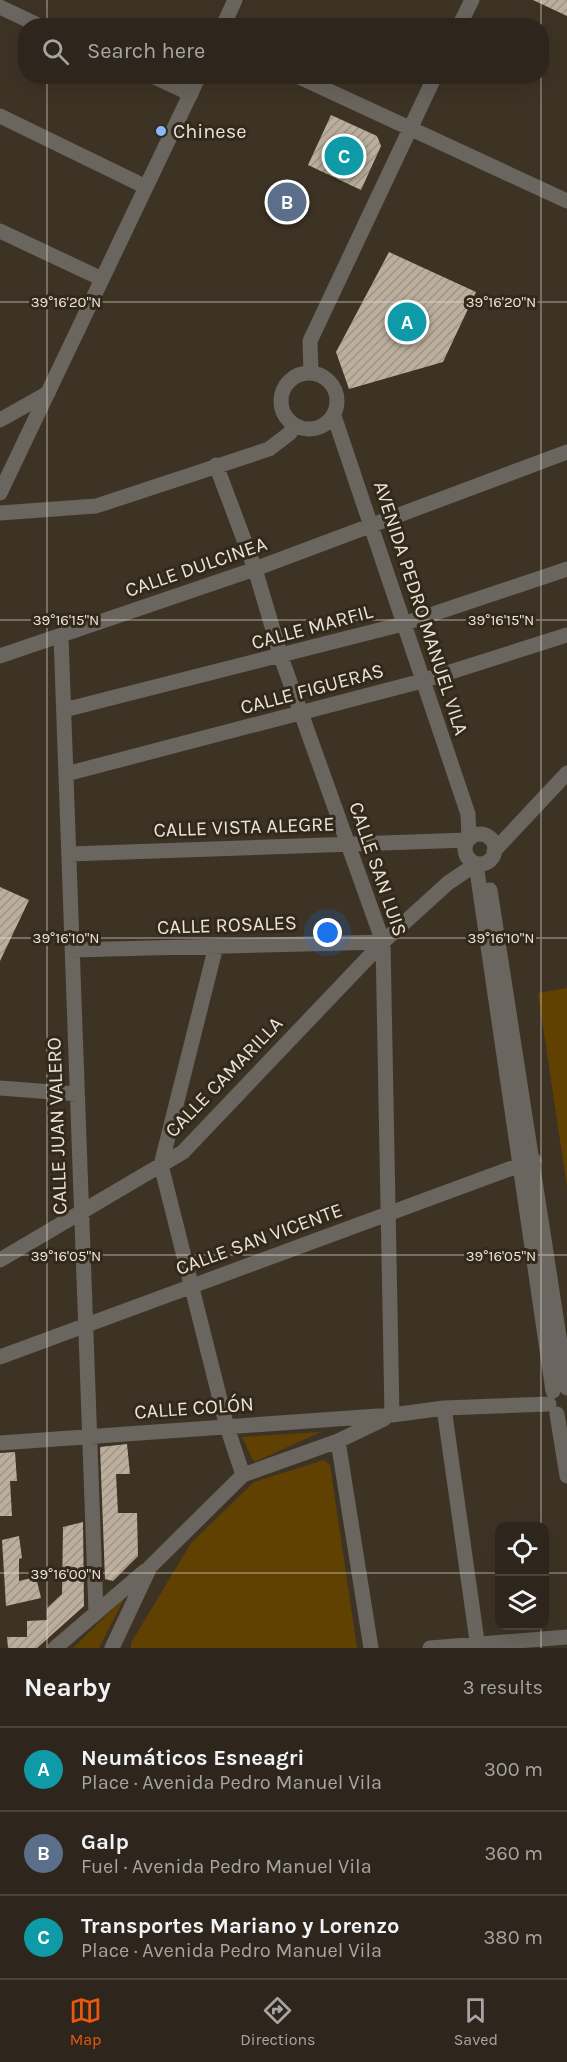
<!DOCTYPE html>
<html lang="en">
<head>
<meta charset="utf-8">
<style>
	body { margin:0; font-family:Karla,sans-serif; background:#3a3229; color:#f1f3f6 }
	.controls { position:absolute; right:18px; bottom:18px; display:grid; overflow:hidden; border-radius:12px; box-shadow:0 6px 24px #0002 }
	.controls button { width:54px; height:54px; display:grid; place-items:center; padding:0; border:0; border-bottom:2px solid #49433b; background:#2e261c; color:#f1f3f6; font:30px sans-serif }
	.you { position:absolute; left:328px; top:933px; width:21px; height:21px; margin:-15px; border:4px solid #fff; border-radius:50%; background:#1a73e8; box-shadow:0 0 0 9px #1a73e833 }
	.badge { display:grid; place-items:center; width:39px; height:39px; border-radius:50%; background:#ea580c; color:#fff; font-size:20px; font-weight:700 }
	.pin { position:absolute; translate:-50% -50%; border:3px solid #fff; box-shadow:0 2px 6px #0006 }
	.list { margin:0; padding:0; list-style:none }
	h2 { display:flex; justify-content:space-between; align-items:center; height:78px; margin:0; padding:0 24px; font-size:26px }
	h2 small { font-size:20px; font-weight:400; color:#a7a5a3 }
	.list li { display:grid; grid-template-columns:39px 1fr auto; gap:18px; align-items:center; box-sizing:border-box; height:84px; padding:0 24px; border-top:2px solid #49433b }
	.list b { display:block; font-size:22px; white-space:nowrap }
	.list p { margin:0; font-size:20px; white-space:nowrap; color:#a7a5a3 }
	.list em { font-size:20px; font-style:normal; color:#a7a5a3 }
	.icon { flex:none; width:33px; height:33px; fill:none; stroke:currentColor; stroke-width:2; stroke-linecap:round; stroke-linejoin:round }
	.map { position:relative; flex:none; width:567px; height:1648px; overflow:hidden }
	.search { position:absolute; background:#2e261c; box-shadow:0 6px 24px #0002; left:18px; right:18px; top:18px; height:66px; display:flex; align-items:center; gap:15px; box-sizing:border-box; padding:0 21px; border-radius:24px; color:#a7a5a3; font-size:22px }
	.sheet { height:330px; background:#2e261c }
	nav { display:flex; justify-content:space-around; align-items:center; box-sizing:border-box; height:84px; border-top:2px solid #49433b; background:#2e261c; font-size:16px; color:#a7a5a3 }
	nav a { display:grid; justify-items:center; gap:3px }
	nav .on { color:#ea580c }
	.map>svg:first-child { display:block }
</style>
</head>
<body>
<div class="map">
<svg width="567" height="1648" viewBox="0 0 567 1648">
	<defs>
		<pattern id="building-hatch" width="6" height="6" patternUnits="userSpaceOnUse" patternTransform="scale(1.5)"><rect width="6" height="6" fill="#bbae9d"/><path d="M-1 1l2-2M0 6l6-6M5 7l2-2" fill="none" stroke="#9e9486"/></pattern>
	</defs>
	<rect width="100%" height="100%" fill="#3d3325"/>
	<path fill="#614101" d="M567,988V1187L538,993Z
		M321,1432L254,1462L242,1437Z
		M324,1460L330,1465L357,1648H131V1643L191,1543L254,1482Z
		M125,1597L99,1648H73Z"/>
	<path fill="url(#building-hatch)" d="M533,0H567V16Z
		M331,115L377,136L381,146L361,190L308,165Z
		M389,252L476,292L443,362L349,389L336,352Z
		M0,887L29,900L0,961Z
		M127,1444L130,1474H116L118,1513H137L138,1556L113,1581L105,1579L100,1447Z
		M15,1452L17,1481H10L12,1516H0V1453Z
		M83,1522L84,1606L37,1648H8L7,1637H27V1621L47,1620V1608L62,1594L63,1527Z
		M19,1536L22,1558L19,1559V1581L36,1577L41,1598L6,1606L2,1540Z"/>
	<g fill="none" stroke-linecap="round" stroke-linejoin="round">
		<path stroke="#6a655e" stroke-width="15" d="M0,7L40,26
			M459,26L472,0
			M152,76L191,94
			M297,76L567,201
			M0,116L146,187
			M0,231L102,279
			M281 401a28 28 0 1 1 56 0a28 28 0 1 1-56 0Z
			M311,373L310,341L435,76
			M334,416L468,814L469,838
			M0,420L48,393
			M216,465L255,569L281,657L383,942L392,1415
			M0,513L96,506L269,449L290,433L293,425
			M61,637L96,1613
			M0,656L255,569L567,452
			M64,710L403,624L567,569
			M66,774L422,681L567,635
			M465 849a15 15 0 1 1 30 0a15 15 0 1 1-30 0Z
			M494,851L567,773
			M69,854L468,840
			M490,890L567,1388
			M216,946L161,1165L227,1427L243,1475
			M72,950L383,942
			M0,1088L77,1094
			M0,1260L183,1152L383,942L448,883L476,864L553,1391
			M0,1357L534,1160
			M444,1408L478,1648
			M557,1414L567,1476
			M338,1441L371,1648
			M0,1443L392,1415L444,1408L549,1404
			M55,1648L145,1571
			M112,1648L150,1567L243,1475L338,1441L384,1419
			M430,1648L567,1637"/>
		<path stroke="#6a655e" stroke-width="15" d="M223,26L235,0
			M0,493L199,76"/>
	</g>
	<path fill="none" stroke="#e9e3da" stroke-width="1.5" stroke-opacity="0.45" d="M47,0V26M541,0V26M47,76V1648M541,76V1526M0,302H567M0,620H567M0,938H567M0,1255H567M0,1573H500M544,1573H567M541,1626V1648"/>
	<circle fill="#89bafc" stroke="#33291b" stroke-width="2" cx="161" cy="131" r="6"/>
	<g text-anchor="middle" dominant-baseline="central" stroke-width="6" stroke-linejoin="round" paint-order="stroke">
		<g font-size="20" fill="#e9e3da" stroke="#33291b" text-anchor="start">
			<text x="173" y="131">Chinese</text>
		</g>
		<g font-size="20" fill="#e9e3da" stroke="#33291b">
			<text transform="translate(196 567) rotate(-19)">CALLE DULCINEA</text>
			<text transform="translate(421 608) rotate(72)">AVENIDA PEDRO MANUEL VILA</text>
			<text transform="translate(312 627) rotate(-15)">CALLE MARFIL</text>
			<text transform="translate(312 689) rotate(-15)">CALLE FIGUERAS</text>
			<text transform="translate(244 827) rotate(-2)">CALLE VISTA ALEGRE</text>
			<text transform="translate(378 869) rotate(71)">CALLE SAN LUIS</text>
			<text transform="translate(227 925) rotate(-2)">CALLE ROSALES</text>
			<text transform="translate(224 1077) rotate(-46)">CALLE CAMARILLA</text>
			<text transform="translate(57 1126) rotate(-92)">CALLE JUAN VALERO</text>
			<text transform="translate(259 1239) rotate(-20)">CALLE SAN VICENTE</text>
			<text transform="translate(194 1408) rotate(-4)">CALLE COLÓN</text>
		</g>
	</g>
	<g font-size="15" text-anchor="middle" fill="#e9e3da" stroke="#33291b" stroke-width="6" stroke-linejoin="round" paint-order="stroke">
		<text x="66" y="307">39°16'20"N</text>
		<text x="501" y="307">39°16'20"N</text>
		<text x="66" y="625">39°16'15"N</text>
		<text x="501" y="625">39°16'15"N</text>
		<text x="66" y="943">39°16'10"N</text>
		<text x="501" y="943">39°16'10"N</text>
		<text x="66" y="1261">39°16'05"N</text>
		<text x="501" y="1261">39°16'05"N</text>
		<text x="66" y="1579">39°16'00"N</text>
	</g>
</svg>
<div class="controls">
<button><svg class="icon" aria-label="locate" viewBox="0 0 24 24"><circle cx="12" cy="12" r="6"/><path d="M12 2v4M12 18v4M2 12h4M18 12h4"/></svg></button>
<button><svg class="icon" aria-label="layers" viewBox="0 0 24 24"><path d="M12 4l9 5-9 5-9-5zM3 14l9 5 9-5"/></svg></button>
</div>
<div class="you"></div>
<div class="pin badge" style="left:407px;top:322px;background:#0f9aa8">A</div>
<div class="pin badge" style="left:287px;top:202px;background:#5c6f8a">B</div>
<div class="pin badge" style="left:344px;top:156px;background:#0f9aa8">C</div>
<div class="search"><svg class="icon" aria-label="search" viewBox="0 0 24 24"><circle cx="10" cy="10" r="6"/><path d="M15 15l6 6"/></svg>Search here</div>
</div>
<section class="sheet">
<h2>Nearby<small>3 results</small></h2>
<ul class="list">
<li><span class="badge" style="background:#0f9aa8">A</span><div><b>Neumáticos Esneagri</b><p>Place · Avenida Pedro Manuel Vila</p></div><em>300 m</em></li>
<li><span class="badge" style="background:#5c6f8a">B</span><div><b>Galp</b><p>Fuel · Avenida Pedro Manuel Vila</p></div><em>360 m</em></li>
<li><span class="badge" style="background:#0f9aa8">C</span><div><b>Transportes Mariano y Lorenzo</b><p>Place · Avenida Pedro Manuel Vila</p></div><em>380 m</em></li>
</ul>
</section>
<nav>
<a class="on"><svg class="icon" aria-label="map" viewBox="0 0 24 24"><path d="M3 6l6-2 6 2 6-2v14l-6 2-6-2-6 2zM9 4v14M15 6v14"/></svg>Map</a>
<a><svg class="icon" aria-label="directions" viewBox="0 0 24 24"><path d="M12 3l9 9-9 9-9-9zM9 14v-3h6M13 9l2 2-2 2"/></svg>Directions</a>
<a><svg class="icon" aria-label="saved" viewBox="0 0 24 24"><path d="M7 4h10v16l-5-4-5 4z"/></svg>Saved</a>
</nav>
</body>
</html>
